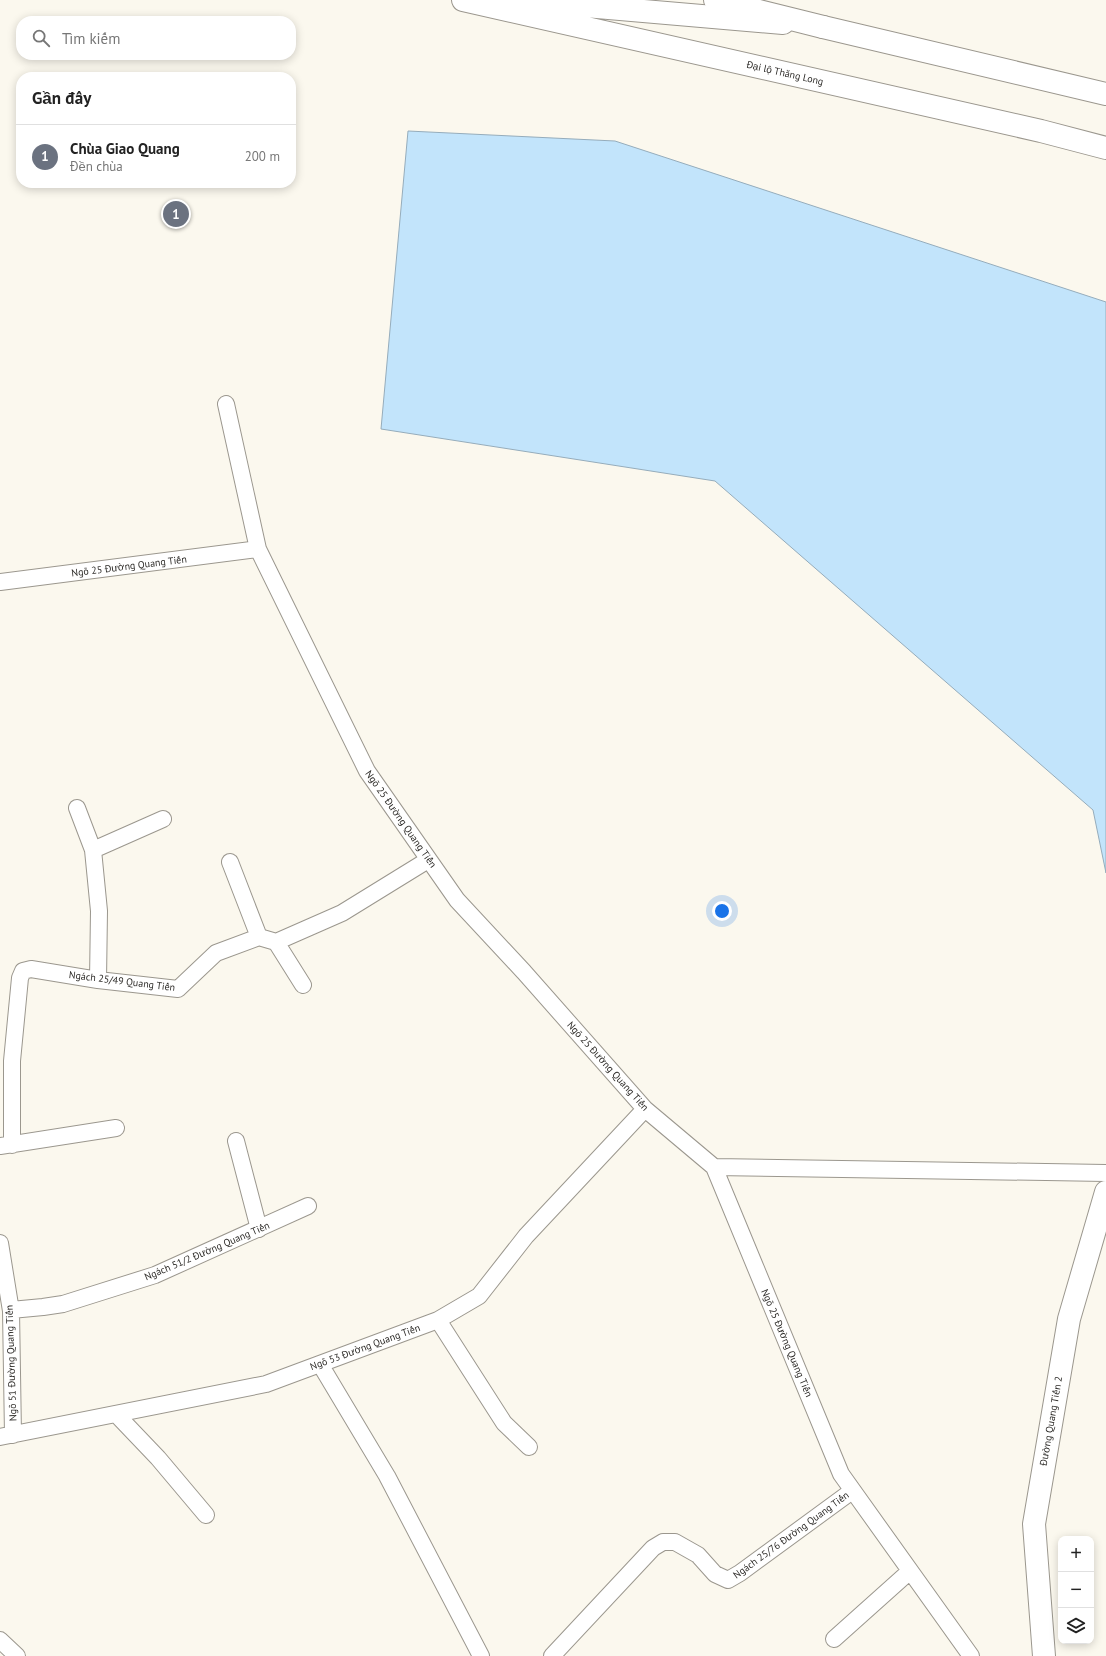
<!DOCTYPE html>
<html lang="vi">
<head>
<meta charset="utf-8">
<style>
	body { margin:0; font-family:"PT Sans",sans-serif; background:#f2f2f2; color:#222 }
	.controls { position:absolute; right:12px; bottom:12px; display:grid; overflow:hidden; border-radius:8px; box-shadow:0 2px 10px #0003 }
	.controls button { width:36px; height:36px; display:grid; place-items:center; padding:0; border:0; border-bottom:1px solid #e0e0e0; background:#fff; color:#222; font:20px sans-serif }
	.you { position:absolute; left:722px; top:911px; width:14px; height:14px; margin:-10px; border:3px solid #fff; border-radius:50%; background:#1a73e8; box-shadow:0 0 0 6px #1a73e833 }
	.badge { display:grid; place-items:center; width:26px; height:26px; border-radius:50%; background:#111827; color:#fff; font-size:13px; font-weight:700 }
	.pin { position:absolute; translate:-50% -50%; border:2px solid #fff; box-shadow:0 1px 4px #0006 }
	.list { margin:0; padding:0; list-style:none }
	h2 { display:flex; justify-content:space-between; align-items:center; height:52px; margin:0; padding:0 16px; font-size:17px }
	h2 small { font-size:13px; font-weight:400; color:#767676 }
	.list li { display:grid; grid-template-columns:26px 1fr auto; gap:12px; align-items:center; box-sizing:border-box; height:64px; padding:0 16px; border-top:1px solid #e0e0e0 }
	.list b { display:block; font-size:15px; white-space:nowrap }
	.list p { margin:0; font-size:13px; white-space:nowrap; color:#767676 }
	.list em { font-size:13px; font-style:normal; color:#767676 }
	.icon { flex:none; width:22px; height:22px; fill:none; stroke:currentColor; stroke-width:2; stroke-linecap:round; stroke-linejoin:round }
	.map { position:relative; flex:none; width:1106px; height:1656px; overflow:hidden }
	.search { position:absolute; background:#fff; box-shadow:0 2px 10px #0003; left:16px; top:16px; width:280px; height:44px; display:flex; align-items:center; gap:10px; box-sizing:border-box; padding:0 14px; border-radius:16px; color:#767676; font-size:15px }
	.panel { position:absolute; background:#fff; box-shadow:0 2px 10px #0003; left:16px; top:72px; width:280px; height:116px; border-radius:16px }
	.map>svg:first-child { display:block }
</style>
</head>
<body>
<div class="map">
<svg width="1106" height="1656" viewBox="0 0 1106 1656">
	<rect width="100%" height="100%" fill="#fbf8ee"/>
	<path fill="#c2e4fb" stroke="#95acbb" d="M408,131L615,141L1106,302V873L1093,810L715,481L381,429Z"/>
	<g fill="none" stroke-linecap="round" stroke-linejoin="round">
		<defs>
			<path id="lane" d="M226,404L258,549L367,771L457,900L524,972L645,1109L714,1167L841,1474L971,1656
				M0,582L258,549
				M77,808L93,850
				M230,862L259,937
				M276,942L303,985
				M98,980L99,911L93,850L163,819
				M236,1141L259,1229
				M12,1145V1061L20,978L23,971L31,969L98,980L178,989L216,953L259,937L276,942L342,913L428,860
				M0,1146L116,1128
				M714,1167L1106,1173
				M0,1243L11,1311L13,1435
				M11,1310L43,1307L63,1304L155,1275L308,1206
				M438,1320L504,1423L529,1447
				M320,1364L387,1476L481,1656
				M116,1414L158,1458L206,1515
				M0,1437L266,1384L438,1320L479,1296L526,1236L645,1109
				M834,1639L910,1571
				M0,1640L17,1656
				M552,1656L653,1548L663,1542H675L698,1555L715,1574L728,1580L740,1573L852,1491"/>
			<path id="street" d="M1044,1656L1034,1524L1069,1319L1106,1192"/>
			<path id="secondary" d="M823,27L1106,94"/>
			<path id="primary" d="M463,0L1041,131L1106,148
				M516,0L783,23"/>
			<path id="highway" d="M715,0L823,27"/>
		</defs>
		<use href="#lane" stroke="#9b978e" stroke-width="18"/>
		<use href="#street" stroke="#9b978e" stroke-width="24"/>
		<use href="#secondary" stroke="#9b978e" stroke-width="24"/>
		<use href="#primary" stroke="#9b978e" stroke-width="24"/>
		<use href="#highway" stroke="#9b978e" stroke-width="24"/>
		<use href="#lane" stroke="#fff" stroke-width="16"/>
		<use href="#street" stroke="#fff" stroke-width="22"/>
		<use href="#secondary" stroke="#fff" stroke-width="22"/>
		<use href="#primary" stroke="#fff" stroke-width="22"/>
		<use href="#highway" stroke="#fff" stroke-width="22"/>
	</g>
	<g text-anchor="middle" dominant-baseline="central" stroke-width="3" stroke-linejoin="round" paint-order="stroke">
		<g font-size="10" fill="#2c2a27" stroke="#fff">
			<text transform="translate(785 73) rotate(13)">Đại lộ Thăng Long</text>
			<text transform="translate(129 566) rotate(-7)">Ngõ 25 Đường Quang Tiến</text>
			<text transform="translate(401 819) rotate(55)">Ngõ 25 Đường Quang Tiến</text>
			<text transform="translate(122 981) rotate(7)">Ngách 25/49 Quang Tiến</text>
			<text transform="translate(608 1066) rotate(48)">Ngõ 25 Đường Quang Tiến</text>
			<text transform="translate(207 1251) rotate(-23)">Ngách 51/2 Đường Quang Tiến</text>
			<text transform="translate(787 1343) rotate(67)">Ngõ 25 Đường Quang Tiến</text>
			<text transform="translate(365 1347) rotate(-20)">Ngõ 53 Đường Quang Tiến</text>
			<text transform="translate(11 1363) rotate(-92)">Ngõ 51 Đường Quang Tiến</text>
			<text transform="translate(1051 1421) rotate(-80)">Đường Quang Tiến 2</text>
			<text transform="translate(791 1535) rotate(-36)">Ngách 25/76 Đường Quang Tiến</text>
		</g>
	</g>
</svg>
<div class="controls">
<button>+</button>
<button>−</button>
<button><svg class="icon" aria-label="layers" viewBox="0 0 24 24"><path d="M12 4l9 5-9 5-9-5zM3 14l9 5 9-5"/></svg></button>
</div>
<div class="you"></div>
<div class="pin badge" style="left:176px;top:214px;background:#6b7280">1</div>
<div class="search"><svg class="icon" aria-label="search" viewBox="0 0 24 24"><circle cx="10" cy="10" r="6"/><path d="M15 15l6 6"/></svg>Tìm kiếm</div>
<section class="panel">
<h2>Gần đây<small></small></h2>
<ul class="list">
<li><span class="badge" style="background:#6b7280">1</span><div><b>Chùa Giao Quang</b><p>Đền chùa</p></div><em>200 m</em></li>
</ul>
</section>
</div>
</body>
</html>
